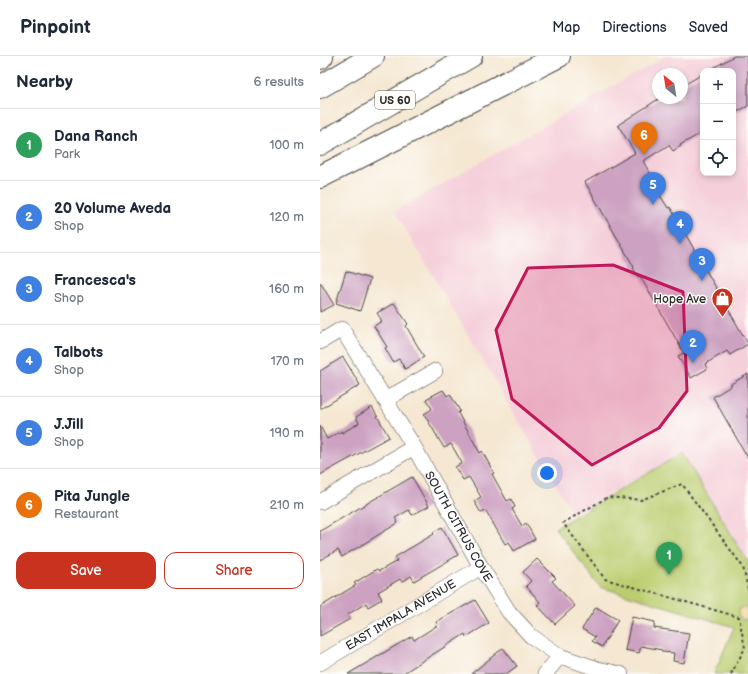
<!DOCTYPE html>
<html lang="en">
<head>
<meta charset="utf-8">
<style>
	body { margin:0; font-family:"Balsamiq Sans",sans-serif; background:#f2f2f3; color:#1f2937 }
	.controls { position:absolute; right:12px; top:12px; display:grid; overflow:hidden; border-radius:8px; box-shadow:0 2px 6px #0003 }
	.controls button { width:36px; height:36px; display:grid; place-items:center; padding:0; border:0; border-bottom:1px solid #e0e1e3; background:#fff; color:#1f2937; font:20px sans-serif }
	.compass { position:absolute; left:332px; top:12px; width:36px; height:36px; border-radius:50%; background:#fff; box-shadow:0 2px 6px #0003; rotate:330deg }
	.you { position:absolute; left:227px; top:417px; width:14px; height:14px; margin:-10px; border:3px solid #fff; border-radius:50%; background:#1a73e8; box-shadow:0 0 0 6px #1a73e833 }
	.badge { display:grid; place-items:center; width:26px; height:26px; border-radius:50%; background:#c8321e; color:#fff; font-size:13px; font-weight:700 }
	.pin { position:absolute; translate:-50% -33px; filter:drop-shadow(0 1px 2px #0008) }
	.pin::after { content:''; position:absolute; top:21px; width:14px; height:12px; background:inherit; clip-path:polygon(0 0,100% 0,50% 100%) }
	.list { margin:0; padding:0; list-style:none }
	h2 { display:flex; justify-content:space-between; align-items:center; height:52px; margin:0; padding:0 16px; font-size:17px }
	h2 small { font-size:13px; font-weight:400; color:#747a83 }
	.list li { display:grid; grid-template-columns:26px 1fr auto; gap:12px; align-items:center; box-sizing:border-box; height:72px; padding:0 16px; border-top:1px solid #e0e1e3 }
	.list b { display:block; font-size:15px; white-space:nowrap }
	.list p { margin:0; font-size:13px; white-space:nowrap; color:#747a83 }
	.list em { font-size:13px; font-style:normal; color:#747a83 }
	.actions { display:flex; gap:8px; padding:12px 16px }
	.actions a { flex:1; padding:9px 0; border:1px solid #c8321e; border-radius:12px; text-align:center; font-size:14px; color:#c8321e }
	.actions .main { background:#c8321e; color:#fff }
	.icon { flex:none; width:22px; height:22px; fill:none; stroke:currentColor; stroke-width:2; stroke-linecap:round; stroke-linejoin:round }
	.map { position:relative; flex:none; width:428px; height:618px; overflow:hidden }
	header { display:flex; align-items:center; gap:24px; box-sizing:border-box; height:56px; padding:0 20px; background:#fff; border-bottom:1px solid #e0e1e3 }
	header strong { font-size:19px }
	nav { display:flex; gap:22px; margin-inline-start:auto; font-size:14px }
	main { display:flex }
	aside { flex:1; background:#fff }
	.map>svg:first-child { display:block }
</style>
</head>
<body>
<header>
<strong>Pinpoint</strong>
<nav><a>Map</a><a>Directions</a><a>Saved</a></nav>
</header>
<main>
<aside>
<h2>Nearby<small>6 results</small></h2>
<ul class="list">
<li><span class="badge" style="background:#2e9e5b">1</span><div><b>Dana Ranch</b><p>Park</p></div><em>100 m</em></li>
<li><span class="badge" style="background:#3f7fe0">2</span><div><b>20 Volume Aveda</b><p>Shop</p></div><em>120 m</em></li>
<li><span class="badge" style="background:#3f7fe0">3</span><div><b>Francesca's</b><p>Shop</p></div><em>160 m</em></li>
<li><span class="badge" style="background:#3f7fe0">4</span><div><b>Talbots</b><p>Shop</p></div><em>170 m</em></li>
<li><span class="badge" style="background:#3f7fe0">5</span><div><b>J.Jill</b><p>Shop</p></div><em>190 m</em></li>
<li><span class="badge" style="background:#e8710a">6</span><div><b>Pita Jungle</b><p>Restaurant</p></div><em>210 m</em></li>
</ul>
<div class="actions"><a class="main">Save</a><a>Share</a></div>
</aside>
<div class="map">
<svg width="428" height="618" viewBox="0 0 428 618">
	<rect width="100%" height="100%" fill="#fdfcf7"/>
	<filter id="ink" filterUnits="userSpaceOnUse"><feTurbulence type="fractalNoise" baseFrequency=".025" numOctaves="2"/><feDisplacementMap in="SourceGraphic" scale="8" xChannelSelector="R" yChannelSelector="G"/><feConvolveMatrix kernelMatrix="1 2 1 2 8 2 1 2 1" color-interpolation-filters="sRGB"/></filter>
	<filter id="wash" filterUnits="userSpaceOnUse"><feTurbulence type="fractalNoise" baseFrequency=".012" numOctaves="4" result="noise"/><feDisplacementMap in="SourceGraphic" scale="16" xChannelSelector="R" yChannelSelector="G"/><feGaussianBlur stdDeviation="0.9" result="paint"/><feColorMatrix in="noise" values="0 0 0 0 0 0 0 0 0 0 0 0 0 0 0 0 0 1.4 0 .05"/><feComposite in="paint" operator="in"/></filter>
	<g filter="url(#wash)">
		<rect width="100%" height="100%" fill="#f5e7d1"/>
		<path fill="#f5cfda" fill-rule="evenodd" d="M346,0H428V506L362,397L253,458L75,155ZM383,15H413V117H383ZM338,18H362V42H338Z"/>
		<path fill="#bbcd70" stroke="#737c4e" d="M362,397L428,506V618H394L414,571L280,531L235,472Z"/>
		<path fill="#eeda9e" stroke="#8c8264" d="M425,550L428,551V563L424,564L419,561L418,557L419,553Z"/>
		<g id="blocks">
			<path fill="#cca1c1" d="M414,0H428V50L413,58V15H388Z
				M383,18V76L360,89L361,90L353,95L349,89L323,105L340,135L338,136L348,152L350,151L428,288L410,299L407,295L385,308L387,313L371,322L358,300L364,297L320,220L318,221L313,212L314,211L265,126L315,97L298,69L340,42H362V30Z
				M26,215L50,223L40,255L16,247Z
				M0,226L14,249L0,256Z
				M74,247L88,268L86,270L104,301L85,313L79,303L73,306L65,292L67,291L54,270L62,265L57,257Z
				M23,301L40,329L0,353V315Z
				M428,318V402L393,341L411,330V328Z
				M123,334L127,340L130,338L140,355L138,357L160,397L162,395L174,417L172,418L187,445L191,443L195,451L192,453L202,470L206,467L215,483L194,495L189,486L185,488L166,455L161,457L154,445L161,441L149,421L143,424L135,411L142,407L131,388L124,392L104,358L112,353L106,343Z
				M52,351L69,381L0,419V370L7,383L22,375V377L39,367L36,361Z
				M92,421L109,450L92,459L89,454L75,462L78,467L22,501L18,494L0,504V475Z
				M122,471L138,499L94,525L91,520L82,526L80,523L58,536L62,543L48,551L46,547L27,559L30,563L0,580V551L36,529L34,527L57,513L59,515L77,505L75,501L114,478L113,476Z
				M217,503L236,522L232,525L255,550L235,568L217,549L220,546L206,530L211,525L203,516Z
				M155,544L169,567L146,581L145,578L82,618H28L92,580L94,584L118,569L116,566Z
				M276,551L298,564L282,591L272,585L275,581L262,573Z
				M312,561L335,566L334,572L369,577L364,607L353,605L354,597L342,596V594L321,590L319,597L305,594Z
				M183,592L197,610L186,618H151Z"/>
		</g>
	</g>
	<g filter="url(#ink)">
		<use href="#blocks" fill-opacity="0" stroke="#494744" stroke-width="1"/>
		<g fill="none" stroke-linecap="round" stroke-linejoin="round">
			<defs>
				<g id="minor">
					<path id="s1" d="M0,286L22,273L94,391L161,511L189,556L211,580L240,600L278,613L301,618"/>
					<path d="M65,344L115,315"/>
					<path d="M0,446L94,391"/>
					<path id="s2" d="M0,607L161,511"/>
					<path d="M225,618L240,600"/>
				</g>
				<path id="highway" d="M0,2L2,0
					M0,31L53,0
					M0,88L151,0
					M0,121L239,0"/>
			</defs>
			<use href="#minor" stroke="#494744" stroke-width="16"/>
			<use href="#highway" stroke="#494744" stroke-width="24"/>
			<path stroke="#494744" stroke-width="2" stroke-dasharray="3 3" stroke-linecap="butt" d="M411,618L425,592L419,561L285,523L243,467L288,441L321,444L362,428L423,511L428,533"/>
			<use href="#minor" stroke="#fff" stroke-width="15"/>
			<use href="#highway" stroke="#fff" stroke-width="22"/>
		</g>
	</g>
	<path fill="#c2185b" fill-opacity="0.2" stroke="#c2185b" stroke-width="3" stroke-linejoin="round" d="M293,209L363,236L367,335L339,372L272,409L192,343L176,274L208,212Z"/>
	<defs>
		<symbol id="shop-pin" viewBox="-11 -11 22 30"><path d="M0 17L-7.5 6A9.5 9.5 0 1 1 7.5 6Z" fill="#c8321e" stroke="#fdfcf7"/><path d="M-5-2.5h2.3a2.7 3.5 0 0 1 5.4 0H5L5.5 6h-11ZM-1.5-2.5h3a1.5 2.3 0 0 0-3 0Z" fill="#fff"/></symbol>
	</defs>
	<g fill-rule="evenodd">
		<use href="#shop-pin" x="390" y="230" width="25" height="34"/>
	</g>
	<g text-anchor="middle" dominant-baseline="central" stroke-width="3" stroke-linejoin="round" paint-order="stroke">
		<rect fill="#fdfcf7" stroke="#6a6a68" stroke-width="1" x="55" y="35" width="40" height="18" rx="3"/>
		<g font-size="11" font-weight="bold" fill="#2b2b2b">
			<text x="75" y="44">US 60</text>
		</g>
		<g font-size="12" fill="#2b2b2b" stroke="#fdfcf7" text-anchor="end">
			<text x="386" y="243">Hope Ave</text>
		</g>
		<g font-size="12" fill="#2b2b2b" stroke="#fdfcf7">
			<text stroke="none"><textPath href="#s1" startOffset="255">SOUTH CITRUS COVE</textPath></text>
			<text stroke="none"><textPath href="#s2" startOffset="94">EAST IMPALA AVENUE</textPath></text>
		</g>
	</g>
</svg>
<div class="controls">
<button>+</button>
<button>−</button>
<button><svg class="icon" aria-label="locate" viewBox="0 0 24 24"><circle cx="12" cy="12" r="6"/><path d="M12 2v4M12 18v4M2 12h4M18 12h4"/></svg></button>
</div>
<svg class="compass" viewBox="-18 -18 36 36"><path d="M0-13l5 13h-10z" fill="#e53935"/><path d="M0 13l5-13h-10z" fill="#747a83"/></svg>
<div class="you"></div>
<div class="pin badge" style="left:349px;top:519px;background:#2e9e5b">1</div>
<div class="pin badge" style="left:373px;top:307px;background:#3f7fe0">2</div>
<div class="pin badge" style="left:382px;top:225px;background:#3f7fe0">3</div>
<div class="pin badge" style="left:360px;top:188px;background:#3f7fe0">4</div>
<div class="pin badge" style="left:333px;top:149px;background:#3f7fe0">5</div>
<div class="pin badge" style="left:324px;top:99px;background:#e8710a">6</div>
</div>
</main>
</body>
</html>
